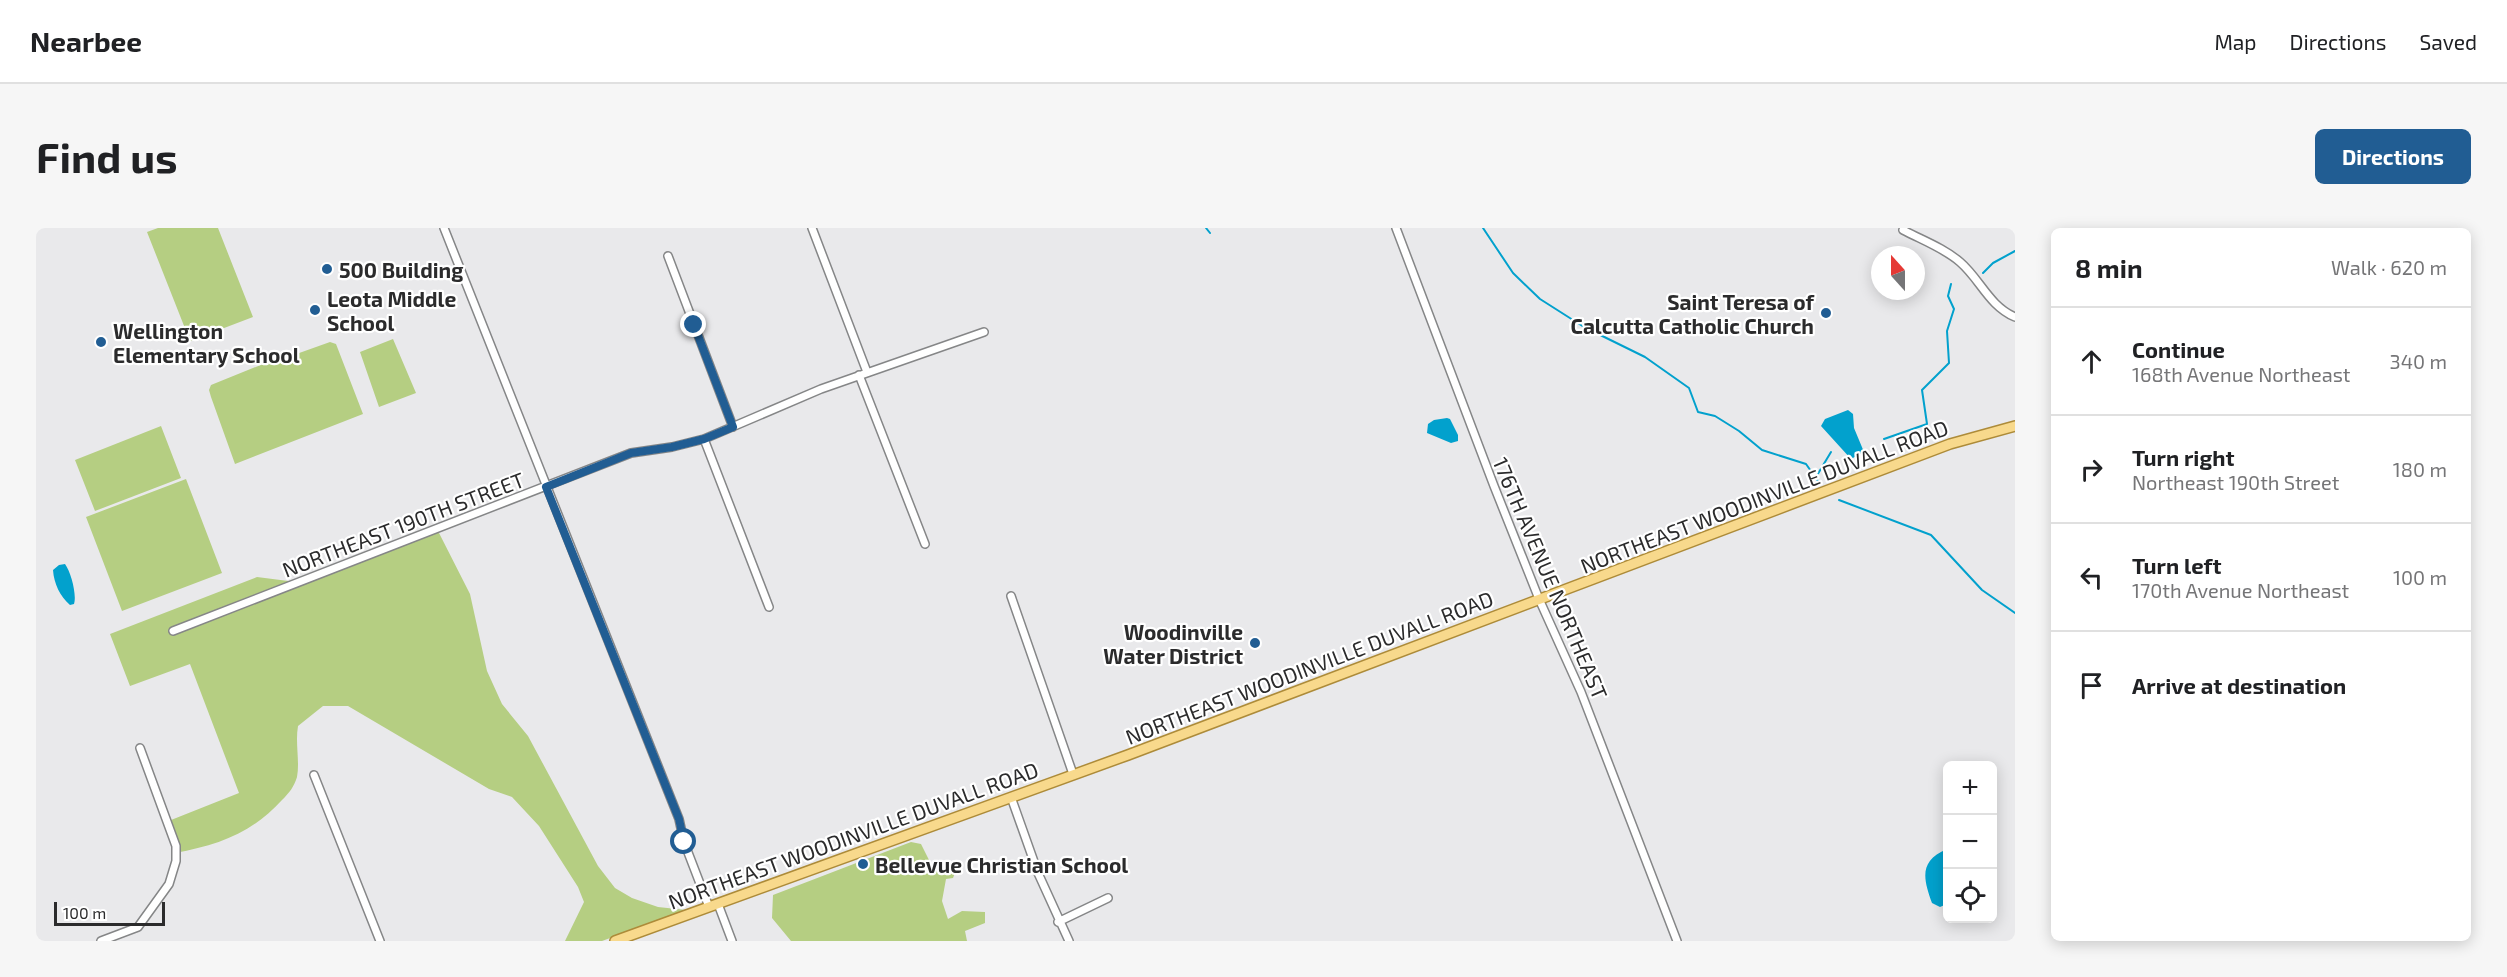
<!DOCTYPE html>
<html lang="en">
<head>
<meta charset="utf-8">
<style>
	body { margin:0; font-family:"Exo 2",sans-serif; background:#f6f6f6; color:#202124 }
	.controls { position:absolute; right:18px; bottom:18px; display:grid; overflow:hidden; border-radius:9px; box-shadow:0 3px 15px #0003 }
	.controls button { width:54px; height:54px; display:grid; place-items:center; padding:0; border:0; border-bottom:2px solid #e0e0e0; background:#fff; color:#202124; font:30px sans-serif }
	.compass { position:absolute; left:1835px; top:18px; width:54px; height:54px; border-radius:50%; background:#fff; box-shadow:0 3px 15px #0003; rotate:339deg }
	.scale { position:absolute; left:18px; bottom:15px; width:111px; box-sizing:border-box; padding-left:6px; border:3px solid #2b2b2c; border-top:0; font-size:16px; line-height:21px; white-space:nowrap; color:#2b2b2c; -webkit-text-stroke:4px #fff; paint-order:stroke }
	.stop { position:absolute; width:18px; height:18px; margin:-14px; border:4px solid #215d93; border-radius:50%; background:#fff }
	.stop.end { background:#215d93; border-color:#fff; box-shadow:0 2px 6px #0008 }
	.list { margin:0; padding:0; list-style:none }
	h2 { display:flex; justify-content:space-between; align-items:center; height:78px; margin:0; padding:0 24px; font-size:26px }
	h2 small { font-size:20px; font-weight:400; color:#757577 }
	.list li { display:grid; grid-template-columns:39px 1fr auto; gap:18px; align-items:center; box-sizing:border-box; height:108px; padding:0 24px; border-top:2px solid #e0e0e0 }
	.list b { display:block; font-size:22px; white-space:nowrap }
	.list p { margin:0; font-size:20px; white-space:nowrap; color:#757577 }
	.list em { font-size:20px; font-style:normal; color:#757577 }
	.icon { flex:none; width:33px; height:33px; fill:none; stroke:currentColor; stroke-width:2; stroke-linecap:round; stroke-linejoin:round }
	.map { position:relative; flex:none; width:1979px; height:713px; overflow:hidden; border-radius:9px }
	header { display:flex; align-items:center; gap:36px; box-sizing:border-box; height:84px; padding:0 30px; background:#fff; border-bottom:2px solid #e0e0e0 }
	header strong { font-size:28px }
	nav { display:flex; gap:33px; margin-inline-start:auto; font-size:21px }
	.intro { display:flex; align-items:center; justify-content:space-between; box-sizing:border-box; height:144px; padding:0 36px }
	h1 { margin:0; font-size:42px }
	.button { padding:15px 27px; border-radius:9px; background:#215d93; color:#fff; font-size:21px; font-weight:700 }
	main { display:flex; gap:36px; padding:0 36px }
	aside { flex:1; background:#fff; border-radius:9px; box-shadow:0 3px 15px #0003 }
	.map>svg:first-child { display:block }
</style>
</head>
<body>
<header>
<strong>Nearbee</strong>
<nav><a>Map</a><a>Directions</a><a>Saved</a></nav>
</header>
<div class="intro"><h1>Find us</h1><a class="button">Directions</a></div>
<main>
<div class="map">
<svg width="1979" height="713" viewBox="0 0 1979 713">
	<rect width="100%" height="100%" fill="#e9e9eb"/>
	<path fill="#b5ce82" d="M122,0H182L217,89L154,113L111,4Z
		M357,111L380,165L343,179L324,124Z
		M294,114L300,116L327,186L199,236L175,169L173,162L175,157L237,132L238,134Z
		M125,198L145,250L59,283L39,232Z
		M150,251L186,345L86,383L50,289Z
		M402,303L434,366L451,443L466,476L492,508L562,638L579,660L596,670L622,679L650,682L566,713H529L548,674L542,659L503,598L476,569L453,561L312,478H287L262,498C259,515 264,533 261,549C258,559 253,565 246,572C216,605 183,617 139,625L130,594L203,565L154,436L94,458L74,406L221,349L260,354Z
		M875,614L885,616L895,636L918,637L920,642L917,650L910,651L906,673L912,691L926,683L949,684V695L929,703L931,713H755L736,690L737,667Z"/>
	<path fill="#02a1cd" d="M1812,182L1817,186L1818,200L1828,224L1815,231L1785,198L1789,191Z
		M1411,190L1414,191L1422,207V213L1415,215L1391,205L1392,196L1398,192Z
		M29,336C35,344 41,367 38,376L34,377C24,368 18,356 17,342L23,337Z
		M1911,621V676L1904,679L1896,675C1887,650 1883,633 1911,621Z"/>
	<g fill="none" stroke-linecap="round" stroke-linejoin="round">
		<path stroke="#02a1cd" stroke-width="2" d="M1170,0L1174,5
			M1447,0L1477,45L1504,71L1548,99L1609,129L1653,160L1662,184L1679,188L1703,203L1726,222L1770,236L1782,253
			M1947,45L1957,35L1979,23
			M1848,211L1891,196L1886,162L1913,135L1911,103L1918,81L1912,68L1915,56
			M1780,249L1795,224
			M1803,272L1895,307L1946,362L1979,385"/>
		<defs>
			<path id="minor" d="M408,0L643,591L648,614L673,679
				M776,0L831,144
				M1360,0L1458,258L1503,371L1545,464L1641,713
				M1867,2C1886,12 1908,20 1924,34C1944,51 1953,78 1979,89
				M632,28L697,199
				M823,147L889,316
				M668,211L733,379
				M975,368L1037,546
				M137,403L595,225L636,219L668,211L785,161L948,104
				M278,547L344,713
				M975,569L1002,645L1033,713
				M682,676L696,713
				M1022,694L1072,670
				M65,713L102,699L133,656L140,633V618L104,520"/>
			<path id="major" d="M579,713L1092,527L1914,216L1979,198"/>
		</defs>
		<use href="#minor" stroke="#858687" stroke-width="10"/>
		<use href="#major" stroke="#ad8b39" stroke-width="12"/>
		<use href="#minor" stroke="#fff" stroke-width="7"/>
		<use href="#major" stroke="#f8d98c" stroke-width="9"/>
	</g>
	<g fill="none" stroke-linecap="round" stroke-linejoin="round">
		<path stroke="#215d93" stroke-width="8" d="M648,614L643,591L510,259L595,225L636,219L668,211L697,199L658,97"/>
	</g>
	<g fill="#215d93" stroke="#fff" stroke-width="2">
		<circle cx="291" cy="41" r="6"/>
		<circle cx="279" cy="82" r="6"/>
		<circle cx="1790" cy="85" r="6"/>
		<circle cx="65" cy="114" r="6"/>
		<circle cx="1219" cy="415" r="6"/>
		<circle cx="827" cy="636" r="6"/>
	</g>
	<g text-anchor="middle" dominant-baseline="central" stroke-width="4.5" stroke-linejoin="round" paint-order="stroke">
		<g font-size="21" font-weight="bold" fill="#2b2b2c" stroke="#fff" text-anchor="start">
			<text x="303" y="41">500 Building</text>
			<text x="291" y="70">Leota Middle<tspan x="291" dy="24">School</tspan></text>
			<text x="1778" y="73" text-anchor="end">Saint Teresa of<tspan x="1778" dy="24">Calcutta Catholic Church</tspan></text>
			<text x="77" y="102">Wellington<tspan x="77" dy="24">Elementary School</tspan></text>
			<text x="1207" y="403" text-anchor="end">Woodinville<tspan x="1207" dy="24">Water District</tspan></text>
			<text x="839" y="636">Bellevue Christian School</text>
		</g>
		<g font-size="21" fill="#2b2b2c" stroke="#fff">
			<text transform="translate(1728 268) rotate(-21)">NORTHEAST WOODINVILLE DUVALL ROAD</text>
			<text transform="translate(367 296) rotate(-21)">NORTHEAST 190TH STREET</text>
			<text transform="translate(1515 350) rotate(67)">176TH AVENUE NORTHEAST</text>
			<text transform="translate(1273 439) rotate(-21)">NORTHEAST WOODINVILLE DUVALL ROAD</text>
			<text transform="translate(817 607) rotate(-20)">NORTHEAST WOODINVILLE DUVALL ROAD</text>
		</g>
	</g>
</svg>
<div class="controls">
<button>+</button>
<button>−</button>
<button><svg class="icon" aria-label="locate" viewBox="0 0 24 24"><circle cx="12" cy="12" r="6"/><path d="M12 2v4M12 18v4M2 12h4M18 12h4"/></svg></button>
</div>
<svg class="compass" viewBox="-18 -18 36 36"><path d="M0-13l5 13h-10z" fill="#e53935"/><path d="M0 13l5-13h-10z" fill="#757577"/></svg>
<div class="scale">100 m</div>
<div class="stop" style="left:648px;top:614px"></div>
<div class="stop end" style="left:658px;top:97px"></div>
</div>
<aside>
<h2>8 min<small>Walk · 620 m</small></h2>
<ul class="list">
<li><svg class="icon" aria-label="ahead" viewBox="0 0 24 24"><path d="M12 20V5M6 11l6-6 6 6"/></svg><div><b>Continue</b><p>168th Avenue Northeast</p></div><em>340 m</em></li>
<li><svg class="icon" aria-label="right" viewBox="0 0 24 24"><path d="M7 20v-9h11M14 6l5 5-5 5"/></svg><div><b>Turn right</b><p>Northeast 190th Street</p></div><em>180 m</em></li>
<li><svg class="icon" aria-label="left" viewBox="0 0 24 24"><path d="M17 20v-9H6M10 6l-5 5 5 5"/></svg><div><b>Turn left</b><p>170th Avenue Northeast</p></div><em>100 m</em></li>
<li><svg class="icon" aria-label="arrive" viewBox="0 0 24 24"><path d="M6 21V4h12l-3 4 3 4H6"/></svg><div><b>Arrive at destination</b></div></li>
</ul>
</aside>
</main>
</body>
</html>
